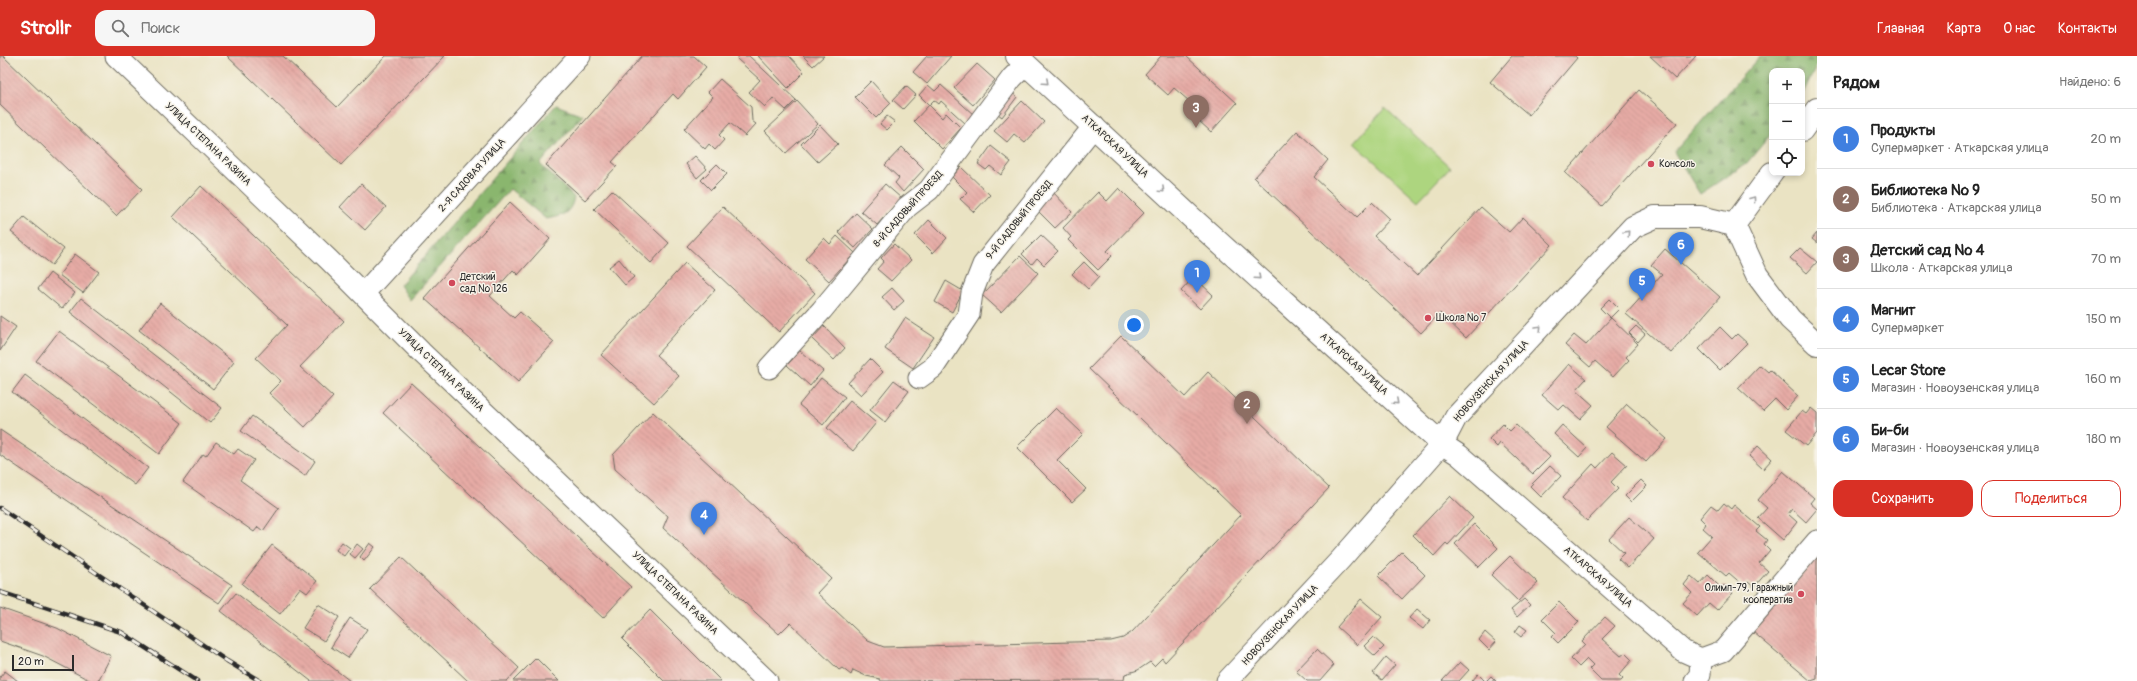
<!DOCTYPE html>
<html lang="ru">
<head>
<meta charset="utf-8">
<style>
	body { margin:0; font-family:Pangolin,sans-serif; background:#f6f6f6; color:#222 }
	.controls { position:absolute; right:12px; top:12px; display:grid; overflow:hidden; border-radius:8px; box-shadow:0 2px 6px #0003 }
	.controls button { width:36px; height:36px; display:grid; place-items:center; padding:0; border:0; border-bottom:1px solid #e0e0e0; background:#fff; color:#222; font:20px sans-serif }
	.scale { position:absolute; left:12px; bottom:10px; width:62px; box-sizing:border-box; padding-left:4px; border:2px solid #2b2b2b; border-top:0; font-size:11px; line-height:14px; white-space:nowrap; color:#2b2b2b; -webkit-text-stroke:3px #f7f3e8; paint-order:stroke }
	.you { position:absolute; left:1134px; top:269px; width:14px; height:14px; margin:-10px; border:3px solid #fff; border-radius:50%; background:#1a73e8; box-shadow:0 0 0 6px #1a73e833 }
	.badge { display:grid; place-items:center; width:26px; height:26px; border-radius:50%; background:#d93025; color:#fff; font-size:13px; font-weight:700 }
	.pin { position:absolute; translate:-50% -33px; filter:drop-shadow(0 1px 2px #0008) }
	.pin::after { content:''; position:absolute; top:21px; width:14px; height:12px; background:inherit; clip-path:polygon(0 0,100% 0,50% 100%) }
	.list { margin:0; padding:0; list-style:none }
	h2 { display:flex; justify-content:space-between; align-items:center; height:52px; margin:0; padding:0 16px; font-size:17px }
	h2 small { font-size:13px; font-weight:400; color:#767676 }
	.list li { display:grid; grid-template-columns:26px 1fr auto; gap:12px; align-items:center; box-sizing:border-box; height:60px; padding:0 16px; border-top:1px solid #e0e0e0 }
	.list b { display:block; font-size:15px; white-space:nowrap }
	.list p { margin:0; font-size:13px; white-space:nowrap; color:#767676 }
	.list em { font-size:13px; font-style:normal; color:#767676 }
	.actions { display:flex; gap:8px; padding:12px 16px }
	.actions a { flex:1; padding:9px 0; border:1px solid #d93025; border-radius:12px; text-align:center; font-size:14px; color:#d93025 }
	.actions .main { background:#d93025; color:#fff }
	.icon { flex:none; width:22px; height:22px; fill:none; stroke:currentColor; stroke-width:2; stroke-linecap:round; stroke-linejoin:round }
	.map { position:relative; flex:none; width:1817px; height:625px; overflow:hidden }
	header { display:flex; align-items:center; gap:24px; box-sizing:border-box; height:56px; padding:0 20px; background:#d93025; color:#fff }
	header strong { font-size:19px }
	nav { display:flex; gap:22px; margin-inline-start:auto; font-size:14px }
	.search { width:280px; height:36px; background:#f6f6f6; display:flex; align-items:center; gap:10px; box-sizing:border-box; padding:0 14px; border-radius:12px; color:#767676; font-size:15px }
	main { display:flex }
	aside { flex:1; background:#fff }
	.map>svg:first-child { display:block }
</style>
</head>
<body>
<header>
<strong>Strollr</strong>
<div class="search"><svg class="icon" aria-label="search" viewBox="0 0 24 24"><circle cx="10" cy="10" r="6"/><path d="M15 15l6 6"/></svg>Поиск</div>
<nav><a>Главная</a><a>Карта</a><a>О нас</a><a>Контакты</a></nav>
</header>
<main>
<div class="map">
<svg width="1817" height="625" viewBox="0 0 1817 625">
	<defs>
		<pattern id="forest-firs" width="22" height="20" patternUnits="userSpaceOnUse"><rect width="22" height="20" fill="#8ab66e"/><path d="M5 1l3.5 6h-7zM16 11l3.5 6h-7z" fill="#71945b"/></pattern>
		<pattern id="building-back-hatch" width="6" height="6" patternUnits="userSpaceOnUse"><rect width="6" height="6" fill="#e6aba5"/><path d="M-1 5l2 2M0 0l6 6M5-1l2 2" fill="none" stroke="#c5938e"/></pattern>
	</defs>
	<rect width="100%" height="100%" fill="#f7f3e8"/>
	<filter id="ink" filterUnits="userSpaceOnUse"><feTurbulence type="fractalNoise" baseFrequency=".025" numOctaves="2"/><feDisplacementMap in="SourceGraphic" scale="8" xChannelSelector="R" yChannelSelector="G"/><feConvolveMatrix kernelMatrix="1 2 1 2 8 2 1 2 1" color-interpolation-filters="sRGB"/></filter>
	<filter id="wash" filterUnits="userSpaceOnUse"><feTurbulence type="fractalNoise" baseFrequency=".012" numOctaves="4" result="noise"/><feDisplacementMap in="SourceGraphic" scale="16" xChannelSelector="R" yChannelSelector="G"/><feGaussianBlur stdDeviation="0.9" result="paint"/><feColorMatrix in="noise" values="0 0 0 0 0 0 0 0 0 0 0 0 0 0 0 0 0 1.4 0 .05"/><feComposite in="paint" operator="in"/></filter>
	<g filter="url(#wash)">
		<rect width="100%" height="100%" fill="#eae3c3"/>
		<path fill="#add57f" stroke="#6c8055" d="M1385,52L1450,111L1418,145L1354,87Z"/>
		<path fill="url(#forest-firs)" stroke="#5a704c" d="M1760,0H1817V9L1802,39V15H1772V77L1746,108L1700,138L1674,96Z
			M556,49L583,59L540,108L574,141C571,158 562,160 546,163L510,133L410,244L400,229Z"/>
		<g id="blocks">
			<path fill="url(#building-back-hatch)" d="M0,0H3L142,133L116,160L0,49Z
				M227,0H283L337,51L386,0H445L341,109Z
				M642,0H694L706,11L678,43L673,38L612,106L617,110L585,144L546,109Z
				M739,0H749L796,44L786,54L773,42L765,51L749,36L760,24L737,3Z
				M758,0H789L804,16L788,32Z
				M803,0H824L813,10Z
				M927,0H951L927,28L913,16Z
				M1161,0H1186L1237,47L1211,76L1184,51L1189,45L1174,32L1168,39L1145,18Z
				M1512,0H1575L1577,2L1529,59L1490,26Z
				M1650,0H1696L1675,23Z
				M977,8L995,24L973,49L954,32Z
				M720,23L751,51L752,65L756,68L745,80L730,67L719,79L724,84L715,94L709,88L705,93L684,73L713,41L708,36Z
				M871,25L891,47L876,62L855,41Z
				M928,29L935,35L941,29L974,59L966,68L941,45L939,48L934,44L929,49L919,39Z
				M906,30L916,39L903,53L893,44Z
				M1009,34L1017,41L1002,61L993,54Z
				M1639,34L1677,67L1602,150L1565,117Z
				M797,45L818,68L786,97L765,75Z
				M1022,45L1044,66L1025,87L1014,78L1007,86L994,75Z
				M929,49L942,62L946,57L961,72L942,93L914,65Z
				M887,60L895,66L887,74L880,68Z
				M820,69L838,88L818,106L801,88Z
				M1297,75L1328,104L1314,121L1357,161L1372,146L1390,163L1374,180L1417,220L1481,151L1509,176L1523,161L1552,189L1466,282L1440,257L1421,277L1254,122Z
				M991,90L1011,106L1001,119L990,110L986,114L978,108Z
				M902,91L924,113L903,136L895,127L899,122L885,109Z
				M695,100L707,113L697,122L686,108Z
				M717,108L727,118L711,134L701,124Z
				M961,111L990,139L974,156L960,143L967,136L952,121Z
				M361,128L386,151L365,174L340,151Z
				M885,128L901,142L877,169L861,155Z
				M201,130L344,265L300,311L333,341L305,371L269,337L281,325L256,302L287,269L173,161Z
				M1119,132L1144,157L1107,195L1112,200L1098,214L1068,184L1071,181L1063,172L1098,136L1107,145Z
				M612,134L669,187L651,207L594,153Z
				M1051,134L1072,156L1055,172L1034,151Z
				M510,146L550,183L518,219L513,214L490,240L514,262L520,256L554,286L518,326L424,242Z
				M723,151L815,237L779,276L687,190Z
				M856,157L873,173L855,192L838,176Z
				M24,161L64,193L52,209L11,176Z
				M929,164L947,182L933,197L915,179Z
				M1817,177V187L1812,183Z
				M1041,179L1058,195L1044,209L1037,202L1032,208L1022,198Z
				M837,180L855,197L829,225L805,203L824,182L830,188Z
				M894,188L911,204L891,225L877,213L884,205L881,202Z
				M1800,192L1817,206L1807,217L1790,202Z
				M1665,193L1720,241L1671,297L1626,258L1662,218L1651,209Z
				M75,198L99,216L83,237L59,219Z
				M1020,200L1038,217L1001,256L982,239Z
				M619,203L634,221L625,229L609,211Z
				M1084,206L1099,221L1088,233L1072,218Z
				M685,207L715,234L656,299L679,320L654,347L601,299Z
				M50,217L75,237L62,253L38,233Z
				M1194,221L1213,239L1200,253L1181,235Z
				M946,225L963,235L952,256L935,246Z
				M892,232L904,245L894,254L882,241Z
				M81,242L222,352L210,367L70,256Z
				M1609,243L1619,253L1610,262L1600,252Z
				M160,247L234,306L213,333L139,274Z
				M0,260L16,271L0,295Z
				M905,262L934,281L913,312L885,293Z
				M1611,262L1638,288L1626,301L1629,304L1613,321L1595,305L1590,311L1565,289L1574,279L1586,289Z
				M824,270L845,292L834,304L812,283Z
				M1636,270L1645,278L1638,286L1629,277Z
				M1720,271L1732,283L1737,278L1747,287L1720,314L1699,293Z
				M59,275L182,367L159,398L36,305Z
				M1121,280L1185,341L1208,316L1329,432L1165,606L1162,602L1154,610L1150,606L1138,614L1125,618L1124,624L881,625L880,623L866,620L853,614L851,619L842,612L839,614L790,567L779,578L663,472L668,460L615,413L613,399L653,356L831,522L817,537L868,585L884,591L1111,585L1123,582L1132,576L1241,459L1089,313Z
				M800,295L823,315L810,330L787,309Z
				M870,303L883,316L861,339L848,327Z
				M1569,308L1586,323L1576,334L1593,349L1580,363L1564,349L1559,354L1542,339Z
				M1760,309L1768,316L1770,314L1798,340L1786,354L1775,343L1763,355L1738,332Z
				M25,319L148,412L135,429L12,336Z
				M821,322L845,341L823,369L799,349Z
				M894,324L909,335L885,366L870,354Z
				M411,327L631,531L603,562L383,357Z
				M850,345L876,367L853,395L827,372Z
				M1627,348L1667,383L1646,406L1606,371Z
				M1056,352L1083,378L1057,404L1086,433L1072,446L1017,391Z
				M1811,352L1817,357V377L1806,390L1786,374L1802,355L1806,358Z
				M252,360L315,405L305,420L241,375Z
				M1503,368L1510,375L1516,369L1550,401L1533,418L1500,387L1497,391L1489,383Z
				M1562,369L1587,392L1579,401L1554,378Z
				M0,374L232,529L219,547L0,399Z
				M216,386L234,398L238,393L254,404L240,424L279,452L263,475L258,471L254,476L183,426L203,398L206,400Z
				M1758,390L1772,403L1763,413L1749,400Z
				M1612,396L1627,409L1611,426L1618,433L1587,465L1562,442L1593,408L1597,412Z
				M1550,410L1561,420L1541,441L1530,430Z
				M1783,415L1814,442L1810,447L1817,453L1806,466L1792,453L1788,458L1797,466L1783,484L1758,462L1767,452L1758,444Z
				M1641,424L1647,430L1631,446L1625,440Z
				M1450,440L1473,462L1448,489L1446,487L1434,500L1413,479Z
				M1724,447L1731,453L1734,449L1760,471L1756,475L1767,484L1764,488L1770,494L1759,507L1768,515L1754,531L1748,526L1744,530L1729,517L1726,520L1698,496L1712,480L1703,472L1706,468L1700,462L1711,449L1718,454Z
				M1629,461L1654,483L1628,512L1618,503L1624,497L1609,483Z
				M1474,468L1498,492L1479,511L1455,488Z
				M342,486L350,492L344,500L336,494Z
				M370,487L375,491L364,505L360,501Z
				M357,488L363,493L355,502L350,498Z
				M272,489L317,525L307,537L300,532L280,558L242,528Z
				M1402,496L1425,519L1402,543L1378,520Z
				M1510,500L1538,527L1518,545L1491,519Z
				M401,501L519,612L507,625H468L370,533Z
				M1817,501V623L1811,625L1753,576Z
				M1708,519L1721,532L1724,529L1733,537L1717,554L1709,547L1697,560L1683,547L1692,537L1684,529L1691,520L1700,528Z
				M236,537L350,625H311L221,555Z
				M1361,543L1382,561L1357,589L1337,571Z
				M1524,543L1530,549L1517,561L1511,554Z
				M1559,546L1579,566L1558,587L1552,581L1556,577L1542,563Z
				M318,548L339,561L324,585L303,572Z
				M0,552L57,572L111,600L98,625H91L43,600L0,585Z
				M1417,553L1430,564L1423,573L1409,562Z
				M650,554L721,625H664L622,583Z
				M1605,561L1615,570L1602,583L1621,600L1625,597L1632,604L1619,619L1623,623L1621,625H1601L1589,613L1593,609L1587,603L1579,611L1571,603L1585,588L1582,585Z
				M350,562L367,573L348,602L331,591Z
				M1520,569L1527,574L1521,581L1515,576Z
				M1485,576L1496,586L1489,594L1479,584Z
				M1373,581L1384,591L1375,600L1364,590Z
				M1317,593L1334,609L1320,625H1307L1296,615Z
				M1386,601L1395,609L1382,624L1373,617Z
				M536,602L559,625H513Z
				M1460,606L1469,614L1459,625H1442Z
				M5,615L18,625H0V621Z
				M1478,618L1485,625H1472Z
				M1491,620L1496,625H1486Z"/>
		</g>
	</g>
	<g filter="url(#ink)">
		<use href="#blocks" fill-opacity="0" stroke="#6e6b60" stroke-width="1"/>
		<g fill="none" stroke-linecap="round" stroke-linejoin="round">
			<defs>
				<path id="minor" d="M116,0L329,204L421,296L767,625
					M363,238L580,0
					M769,312L822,254L907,151L929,134L1012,22L1026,8
					M919,322L933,312L969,258L972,237L983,209L1094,70
					M1227,625L1341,503L1442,388L1459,399L1683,595L1701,603
					M1695,625L1700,619L1701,603L1723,595L1817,485"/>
				<path id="secondary" d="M1017,0L1192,162L1442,388L1456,361L1633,171L1655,161H1700L1734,169
					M1802,74L1817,53
					M1734,169L1757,219L1790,263L1817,288
					M1734,169L1772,117"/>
			</defs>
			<use href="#minor" stroke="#6e6b60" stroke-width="23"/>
			<use href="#secondary" stroke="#6e6b60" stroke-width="24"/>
			<use href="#minor" stroke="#fff" stroke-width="21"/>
			<use href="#secondary" stroke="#fff" stroke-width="22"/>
			<defs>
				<path id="rail" d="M0,452L227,605L260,625
					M0,536L121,576L197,625"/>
			</defs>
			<use href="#rail" stroke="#2b2b2b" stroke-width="4.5"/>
			<use href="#rail" stroke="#f7f3e8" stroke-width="3" stroke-dasharray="9" stroke-linecap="butt"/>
		</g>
		<defs><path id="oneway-chevron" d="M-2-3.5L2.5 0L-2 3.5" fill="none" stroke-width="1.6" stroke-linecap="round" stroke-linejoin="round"/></defs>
		<g stroke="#a0a0a0">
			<use href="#oneway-chevron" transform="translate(1046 26) rotate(42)"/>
			<use href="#oneway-chevron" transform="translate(1162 134) rotate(43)"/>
			<use href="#oneway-chevron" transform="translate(1753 143) rotate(-53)"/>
			<use href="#oneway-chevron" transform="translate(1627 177) rotate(-47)"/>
			<use href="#oneway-chevron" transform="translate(1258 221) rotate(42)"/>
			<use href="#oneway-chevron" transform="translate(1539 272) rotate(-47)"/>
			<use href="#oneway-chevron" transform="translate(1396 346) rotate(42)"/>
		</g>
	</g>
	<g fill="#d1495b" stroke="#f7f3e8" stroke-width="1.5">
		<circle cx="1651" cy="108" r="4"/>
		<circle cx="452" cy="227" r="4"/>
		<circle cx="1428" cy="262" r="4"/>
		<circle cx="1801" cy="538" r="4"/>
	</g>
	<g text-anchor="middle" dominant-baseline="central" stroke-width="3" stroke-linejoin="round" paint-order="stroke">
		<g font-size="10" fill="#2b2b2b" stroke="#f7f3e8">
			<text transform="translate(208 88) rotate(44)">УЛИЦА СТЕПАНА РАЗИНА</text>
			<text transform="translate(1115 90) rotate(43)">АТКАРСКАЯ УЛИЦА</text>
			<text transform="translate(472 119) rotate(-48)">2-Я САДОВАЯ УЛИЦА</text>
			<text transform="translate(908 153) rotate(-48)">8-Й САДОВЫЙ ПРОЕЗД</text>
			<text transform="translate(1019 164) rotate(-51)">9-Й САДОВЫЙ ПРОЕЗД</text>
			<text transform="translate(1354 308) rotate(42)">АТКАРСКАЯ УЛИЦА</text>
			<text transform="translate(441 314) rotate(44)">УЛИЦА СТЕПАНА РАЗИНА</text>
			<text transform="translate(1491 325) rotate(-48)">НОВОУЗЕНСКАЯ УЛИЦА</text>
			<text transform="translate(1598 521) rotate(41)">АТКАРСКАЯ УЛИЦА</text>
			<text transform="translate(675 537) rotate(44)">УЛИЦА СТЕПАНА РАЗИНА</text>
			<text transform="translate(1280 569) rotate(-47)">НОВОУЗЕНСКАЯ УЛИЦА</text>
		</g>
		<g font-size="10" fill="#2b2b2b" stroke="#f7f3e8" text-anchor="start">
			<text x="1659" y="108">Консоль</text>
			<text x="460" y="221">Детский<tspan x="460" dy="12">сад № 126</tspan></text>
			<text x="1436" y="262">Школа № 7</text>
			<text x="1793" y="532" text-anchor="end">Олимп-79, Гаражный<tspan x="1793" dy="12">кооператив</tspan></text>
		</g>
	</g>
</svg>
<div class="controls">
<button>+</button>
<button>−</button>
<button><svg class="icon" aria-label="locate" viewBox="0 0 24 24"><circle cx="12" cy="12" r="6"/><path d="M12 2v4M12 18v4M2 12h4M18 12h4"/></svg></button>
</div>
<div class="scale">20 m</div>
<div class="you"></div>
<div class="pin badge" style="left:1197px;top:237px;background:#3f7fe0">1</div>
<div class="pin badge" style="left:1247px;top:368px;background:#8d6e63">2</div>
<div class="pin badge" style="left:1196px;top:72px;background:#8d6e63">3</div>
<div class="pin badge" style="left:704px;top:479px;background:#3f7fe0">4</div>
<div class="pin badge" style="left:1642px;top:245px;background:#3f7fe0">5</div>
<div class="pin badge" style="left:1681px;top:209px;background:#3f7fe0">6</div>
</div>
<aside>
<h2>Рядом<small>Найдено: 6</small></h2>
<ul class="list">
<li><span class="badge" style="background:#3f7fe0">1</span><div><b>Продукты</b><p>Супермаркет · Аткарская улица</p></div><em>20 m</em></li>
<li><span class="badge" style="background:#8d6e63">2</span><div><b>Библиотека № 9</b><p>Библиотека · Аткарская улица</p></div><em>50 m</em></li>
<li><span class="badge" style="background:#8d6e63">3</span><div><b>Детский сад № 4</b><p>Школа · Аткарская улица</p></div><em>70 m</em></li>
<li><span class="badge" style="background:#3f7fe0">4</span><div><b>Магнит</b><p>Супермаркет</p></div><em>150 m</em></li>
<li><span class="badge" style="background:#3f7fe0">5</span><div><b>Lecar Store</b><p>Магазин · Новоузенская улица</p></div><em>160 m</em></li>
<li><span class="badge" style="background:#3f7fe0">6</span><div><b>Би-би</b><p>Магазин · Новоузенская улица</p></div><em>180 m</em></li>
</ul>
<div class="actions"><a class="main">Сохранить</a><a>Поделиться</a></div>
</aside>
</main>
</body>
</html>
